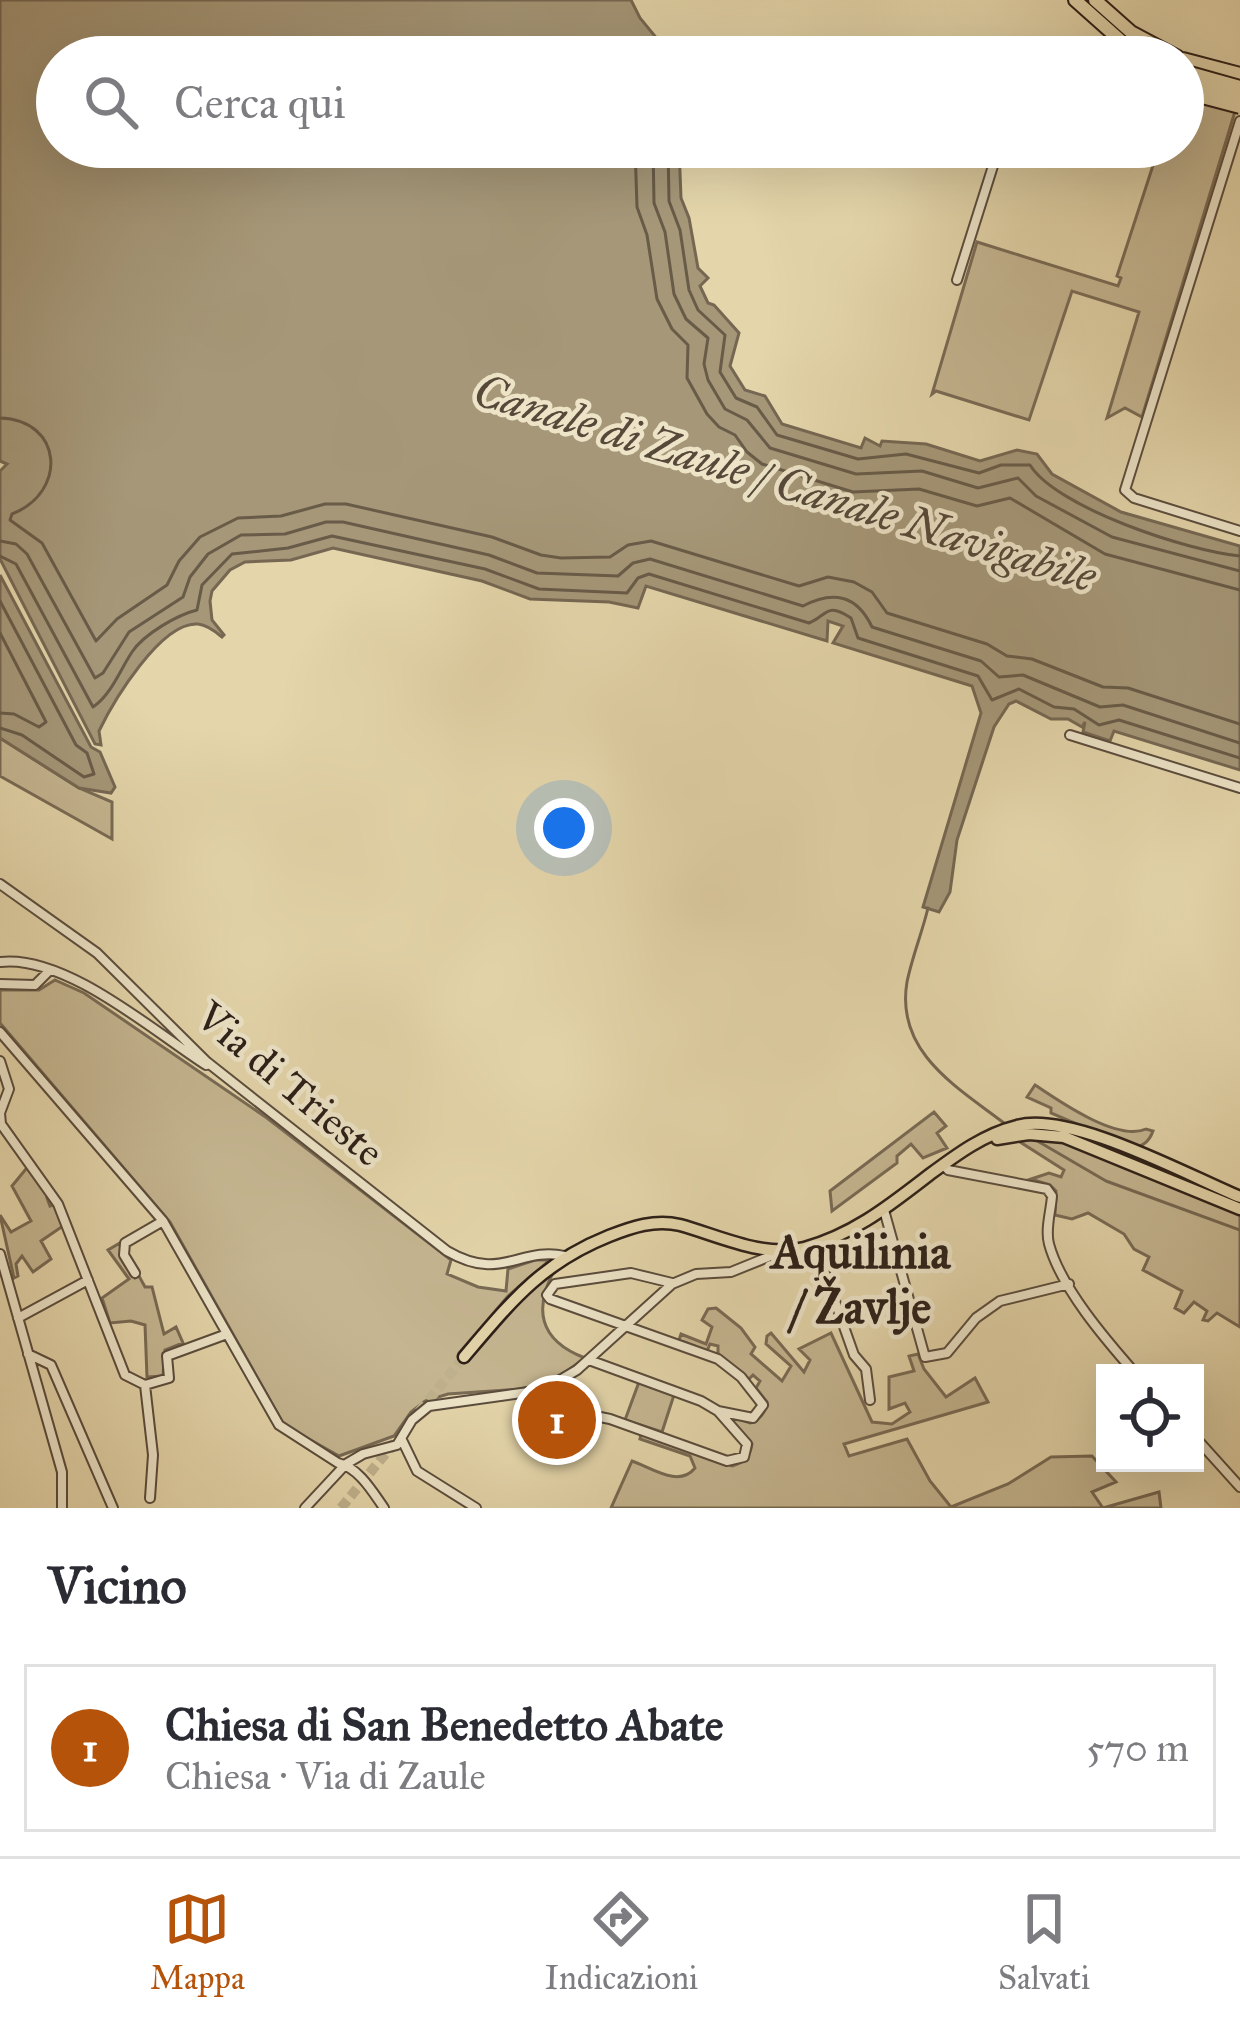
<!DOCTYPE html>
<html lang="it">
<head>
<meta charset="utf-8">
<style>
	body { margin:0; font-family:"IM FELL Great Primer",serif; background:#f2f2f3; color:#2b2b33 }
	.controls { position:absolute; right:36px; bottom:36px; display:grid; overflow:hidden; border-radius:0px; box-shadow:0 12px 48px #0002 }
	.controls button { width:108px; height:108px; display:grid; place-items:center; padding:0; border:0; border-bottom:3px solid #e1e1e2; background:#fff; color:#2b2b33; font:60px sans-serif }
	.you { position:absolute; left:564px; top:828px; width:42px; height:42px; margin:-30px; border:9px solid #fff; border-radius:50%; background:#1a73e8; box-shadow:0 0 0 18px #1a73e833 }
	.badge { display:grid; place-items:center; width:78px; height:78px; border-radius:50%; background:#b45309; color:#fff; font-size:39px; font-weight:700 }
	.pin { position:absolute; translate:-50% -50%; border:6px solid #fff; box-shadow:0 3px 12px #0006 }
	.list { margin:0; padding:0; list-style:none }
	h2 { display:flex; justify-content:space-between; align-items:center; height:156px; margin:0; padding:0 48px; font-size:51px }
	h2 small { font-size:39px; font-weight:400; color:#7c7c81 }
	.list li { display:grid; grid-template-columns:78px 1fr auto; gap:36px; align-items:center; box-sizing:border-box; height:168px; margin:0 24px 24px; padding:0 24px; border:3px solid #e1e1e2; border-radius:0px }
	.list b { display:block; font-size:45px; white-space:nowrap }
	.list p { margin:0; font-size:39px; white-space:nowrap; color:#7c7c81 }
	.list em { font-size:39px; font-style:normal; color:#7c7c81 }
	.icon { flex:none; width:66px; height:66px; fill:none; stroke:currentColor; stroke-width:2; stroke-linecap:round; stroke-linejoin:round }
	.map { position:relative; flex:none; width:1240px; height:1508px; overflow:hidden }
	.search { position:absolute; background:#fff; box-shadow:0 12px 48px #0002; left:36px; right:36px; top:36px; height:132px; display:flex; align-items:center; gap:30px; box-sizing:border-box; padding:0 42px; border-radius:66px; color:#7c7c81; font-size:45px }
	.sheet { height:348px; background:#fff }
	nav { display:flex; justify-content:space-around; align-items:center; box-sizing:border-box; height:168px; border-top:3px solid #e1e1e2; background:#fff; font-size:33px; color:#7c7c81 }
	nav a { display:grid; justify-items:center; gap:6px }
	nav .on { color:#b45309 }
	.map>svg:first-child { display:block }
</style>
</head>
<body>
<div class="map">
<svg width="1240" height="1508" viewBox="0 0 1240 1508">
	<rect width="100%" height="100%" fill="#e4d5aa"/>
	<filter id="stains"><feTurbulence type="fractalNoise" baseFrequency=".00167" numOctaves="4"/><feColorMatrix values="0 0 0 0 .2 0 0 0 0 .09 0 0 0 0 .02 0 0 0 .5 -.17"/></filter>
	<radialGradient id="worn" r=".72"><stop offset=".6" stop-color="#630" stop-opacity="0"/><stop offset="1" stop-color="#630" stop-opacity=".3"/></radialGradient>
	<path fill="#c5b691" stroke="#786a54" stroke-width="3" d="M1183,104L1237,105L1142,417L1125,408L1107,418L1139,312L1072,291L1029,420L936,391L932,394L977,242L1118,286L1121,278L1117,276L1159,147H1183Z
		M0,738L79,788L112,802V839L0,776Z
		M55,980L84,993L267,1118L451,1260L447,1274L478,1287L506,1291L508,1269L535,1260H550L508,1296L459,1353L468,1361L531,1289L556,1267C533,1308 538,1340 585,1358L553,1381L521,1389L448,1394L425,1401L411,1412L394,1436L339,1456L284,1425L170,1222L0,1023V990H39Z
		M1035,1085C1060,1102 1118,1142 1146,1129L1153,1131C1149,1142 1141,1148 1130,1147L1051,1113V1108L1027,1097Z
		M934,1112L946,1126L937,1133L947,1148L923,1158L911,1144L897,1156V1163L832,1211L830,1191Z
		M1040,1138L1065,1143L1240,1214V1327L1217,1313L1208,1321L1203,1320L1207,1311L1194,1302L1184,1313L1175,1308L1182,1291L1143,1270L1149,1257L1134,1249L1124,1234L1088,1213L1072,1219L1055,1215L1056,1191L1050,1185L1031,1179L1049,1173L1061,1177L1064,1170L1017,1140Z
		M30,1164L51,1196L47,1198L50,1206L56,1204L63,1226L41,1241L51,1259L33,1272L22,1256L16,1264L18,1276L14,1278L0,1215L11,1232L31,1221L12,1186Z
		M120,1243L123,1262L135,1278L139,1276L145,1287H152L164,1334L176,1327L183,1343L165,1350L163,1376L147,1377L145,1325L131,1321L110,1323L102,1298L129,1279L108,1250Z
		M716,1308L741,1328L755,1347L751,1354L782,1381L791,1366L766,1344L767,1336L771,1333L804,1372L810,1360L799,1349L831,1333L872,1422L892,1424L910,1412L905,1403L889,1409V1377L914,1371L909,1356L918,1354L924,1369L946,1397L975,1378L988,1402L844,1444L849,1456L907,1439L930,1481L951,1507L1008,1484L1051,1457L1092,1456L1116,1482L1092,1492L1103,1508L1159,1492L1161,1508H611L632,1461C652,1468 679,1488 695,1468L690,1456L640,1439L641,1434L732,1466C745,1462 750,1457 752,1444L725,1414L750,1423C761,1419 765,1413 767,1402L756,1388L760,1381L753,1375L749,1379L718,1356V1346L710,1344L707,1351L679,1340L681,1334L706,1344L712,1327L702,1320L708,1309Z
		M639,1382L674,1395L662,1432L625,1420Z"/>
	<path fill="#a59778" stroke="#756752" stroke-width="3" d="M0,0H631L640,18L672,57H57V147H679L681,198L689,218L698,268L708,278L700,286L708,303L714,305L739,333L730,366L745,390L765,396L782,424L861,448L865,438L880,446L882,441L926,444L980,461L1017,450L1037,454L1052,474L1121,512L1240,546V770L1114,731L1110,741L1083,732L1085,722L1082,727L1068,719H1051L1016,701L1009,704L994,727L957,840L950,892L939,912L923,907L981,713L972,686L833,643L843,626L828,621L827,641L646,586L638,608L609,602L530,599L482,581L333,548L291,560L245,562L230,570L212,591L210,601L212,620L224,635L222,637C215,631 207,625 198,624C161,621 113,702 99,731L101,745L95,744L0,559V471L7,464L0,461Z
		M0,575L91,747L100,752L115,787L111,793L79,788L0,738Z"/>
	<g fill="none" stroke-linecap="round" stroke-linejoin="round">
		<path stroke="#685b48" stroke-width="3" d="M635,147L637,207L647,235L657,299L672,329L688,345L687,378L707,414L719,427L735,435L747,452L762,464L853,492L919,489L977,506L1010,498L1105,554L1240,590
			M653,147L654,203L665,232L674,294L686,319L708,338L704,364L708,380L725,409L747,420L770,448L856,474L922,471L978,488L1018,478L1036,496L1112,537L1240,571
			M668,147L669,201L680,230L689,290L698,310L725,335L720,372L736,398L757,407L777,435L858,459L906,454L979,473L1001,465H1030C1057,508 1188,551 1240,556
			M0,418C63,420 68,492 12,514L10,520L42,543L96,641L117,619L167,585L179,561L200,537L238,518L281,516L325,504H346L492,537L541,555L561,558L610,557L628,545L651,541L799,586L828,577L854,582L872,592L887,613L987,644L1007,656L1032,659L1103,687L1128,688L1240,724
			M0,541L16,544L27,554L95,678L103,673L129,632L183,597L190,577L208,554L241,535L285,534L326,522H343L489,555L537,573L618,576L633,563L650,559L803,606C833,590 857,595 872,627L981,661L999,677L1023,675L1100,707L1123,705L1240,743
			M0,556L16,564L93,707C111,695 120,670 132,652C144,634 177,615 197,610L202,585L232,554L288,548L332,536L485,569L539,589L627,593L638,578L649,574L809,623C827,616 826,601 851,618L858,638L978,676L992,700L1019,689L1054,707L1074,709L1099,725L1119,720L1240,758
			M0,601L76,745L87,753L94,774L84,777L22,735L0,728
			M0,633L46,722L39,727L14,714L0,713"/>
		<path stroke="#756752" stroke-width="3" d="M928,908C922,933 912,957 907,982C895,1052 957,1087 1004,1123
			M1034,1139L1106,1181L1240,1230"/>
		<path stroke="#bfb18d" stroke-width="10" stroke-dasharray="10 5" stroke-linecap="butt" d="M419,1412L464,1357
			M341,1508L396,1441"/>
		<defs>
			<path id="minor" d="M1240,121L1125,490L1134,498L1240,531
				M957,280L999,147
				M1070,735L1240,788
				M0,884L97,953L207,1062L447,1251C502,1283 519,1246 565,1256
				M0,962C65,954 153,1031 206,1065
				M0,984L35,985L50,970
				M0,1032L163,1221L279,1425L338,1463C359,1468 372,1491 384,1508
				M0,1061L9,1089L0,1113L1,1124L58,1204L125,1375L145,1385L169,1378L167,1356L227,1334
				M943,1165L948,1170L1047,1189L1052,1196C1051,1211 1045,1229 1049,1244C1061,1288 1106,1340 1135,1373
				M884,1210L925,1357L947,1353L976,1318L1000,1301L1069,1284
				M815,1245L854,1355L866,1369L870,1400
				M0,1254L62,1472V1508
				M135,1273L124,1255L125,1243L163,1221
				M672,1283L631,1273L555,1284L547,1295L550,1299L718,1359L741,1377L763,1405L753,1418L718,1411
				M18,1318L88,1280
				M28,1354L51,1365L113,1508
				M145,1385L153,1455L150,1498
				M543,1390L548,1402L566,1410L610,1419L727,1461L744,1457L747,1444L718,1411L701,1401L589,1360
				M1195,1437L1240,1487
				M402,1440L417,1471L476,1508
				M305,1508L346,1464L363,1454L397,1445L412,1420L429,1406L543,1390L577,1370L672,1284L696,1274L731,1272L778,1253"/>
			<path id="major" d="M997,1139L1029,1134L1064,1137L1240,1209
				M464,1357C510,1303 541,1263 609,1236C632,1227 655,1219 680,1225C720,1236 763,1258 804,1248C853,1235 890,1205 929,1175C956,1155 984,1134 1017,1126C1070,1111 1187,1175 1240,1197"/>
			<path id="highway" d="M1075,0L1139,57
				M1095,0L1131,32L1178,57
				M1132,41L1156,57
				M1183,59L1240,74"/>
		</defs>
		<use href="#minor" stroke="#5a4c3c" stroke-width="12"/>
		<use href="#major" stroke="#2c1f18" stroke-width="15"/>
		<use href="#highway" stroke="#2c1f18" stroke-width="16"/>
		<use href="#minor" stroke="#ede4c8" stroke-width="8"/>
		<use href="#major" stroke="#e4d5aa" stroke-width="10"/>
		<use href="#highway" stroke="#e4d5aa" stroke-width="12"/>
		<defs>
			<path id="highway-bridge" d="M1183,71L1240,87
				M1183,80L1240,96
				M1183,92L1240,107"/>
		</defs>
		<use href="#highway-bridge" stroke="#2c1f18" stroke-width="16" stroke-linecap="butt"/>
		<use href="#highway-bridge" stroke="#e4d5aa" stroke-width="12"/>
	</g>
	<g text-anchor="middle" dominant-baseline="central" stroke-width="9" stroke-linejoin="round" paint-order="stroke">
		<g font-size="42" fill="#2c1f18" stroke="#ede4c8">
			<text transform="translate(290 1084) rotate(40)">Via di Trieste</text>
		</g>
		<g font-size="45" font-style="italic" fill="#56493a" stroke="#ede4c8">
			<text transform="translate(785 483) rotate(17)">Canale di Zaule / Canale Navigabile</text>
		</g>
		<g font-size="48" font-weight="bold" fill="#2c1f18" stroke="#ede4c8">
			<text x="861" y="1251">Aquilinia<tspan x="861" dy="55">/ Žavlje</tspan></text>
		</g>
	</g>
	<rect width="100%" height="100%" filter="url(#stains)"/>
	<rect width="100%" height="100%" fill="url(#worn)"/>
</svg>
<div class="controls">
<button><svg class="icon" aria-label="locate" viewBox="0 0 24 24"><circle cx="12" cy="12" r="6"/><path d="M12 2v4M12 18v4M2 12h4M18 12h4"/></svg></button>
</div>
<div class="you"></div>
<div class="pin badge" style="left:557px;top:1420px">1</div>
<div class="search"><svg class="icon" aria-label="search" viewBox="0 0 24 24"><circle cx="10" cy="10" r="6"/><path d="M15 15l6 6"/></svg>Cerca qui</div>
</div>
<section class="sheet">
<h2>Vicino<small></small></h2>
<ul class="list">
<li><span class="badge">1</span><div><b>Chiesa di San Benedetto Abate</b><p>Chiesa · Via di Zaule</p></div><em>570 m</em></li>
</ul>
</section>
<nav>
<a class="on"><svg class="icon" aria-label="map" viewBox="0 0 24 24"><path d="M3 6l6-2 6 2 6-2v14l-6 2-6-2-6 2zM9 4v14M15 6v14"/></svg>Mappa</a>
<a><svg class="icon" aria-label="directions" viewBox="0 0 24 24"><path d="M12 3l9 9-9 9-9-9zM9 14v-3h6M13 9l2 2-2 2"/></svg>Indicazioni</a>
<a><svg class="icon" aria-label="saved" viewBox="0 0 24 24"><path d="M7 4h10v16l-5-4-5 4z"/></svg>Salvati</a>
</nav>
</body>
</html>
